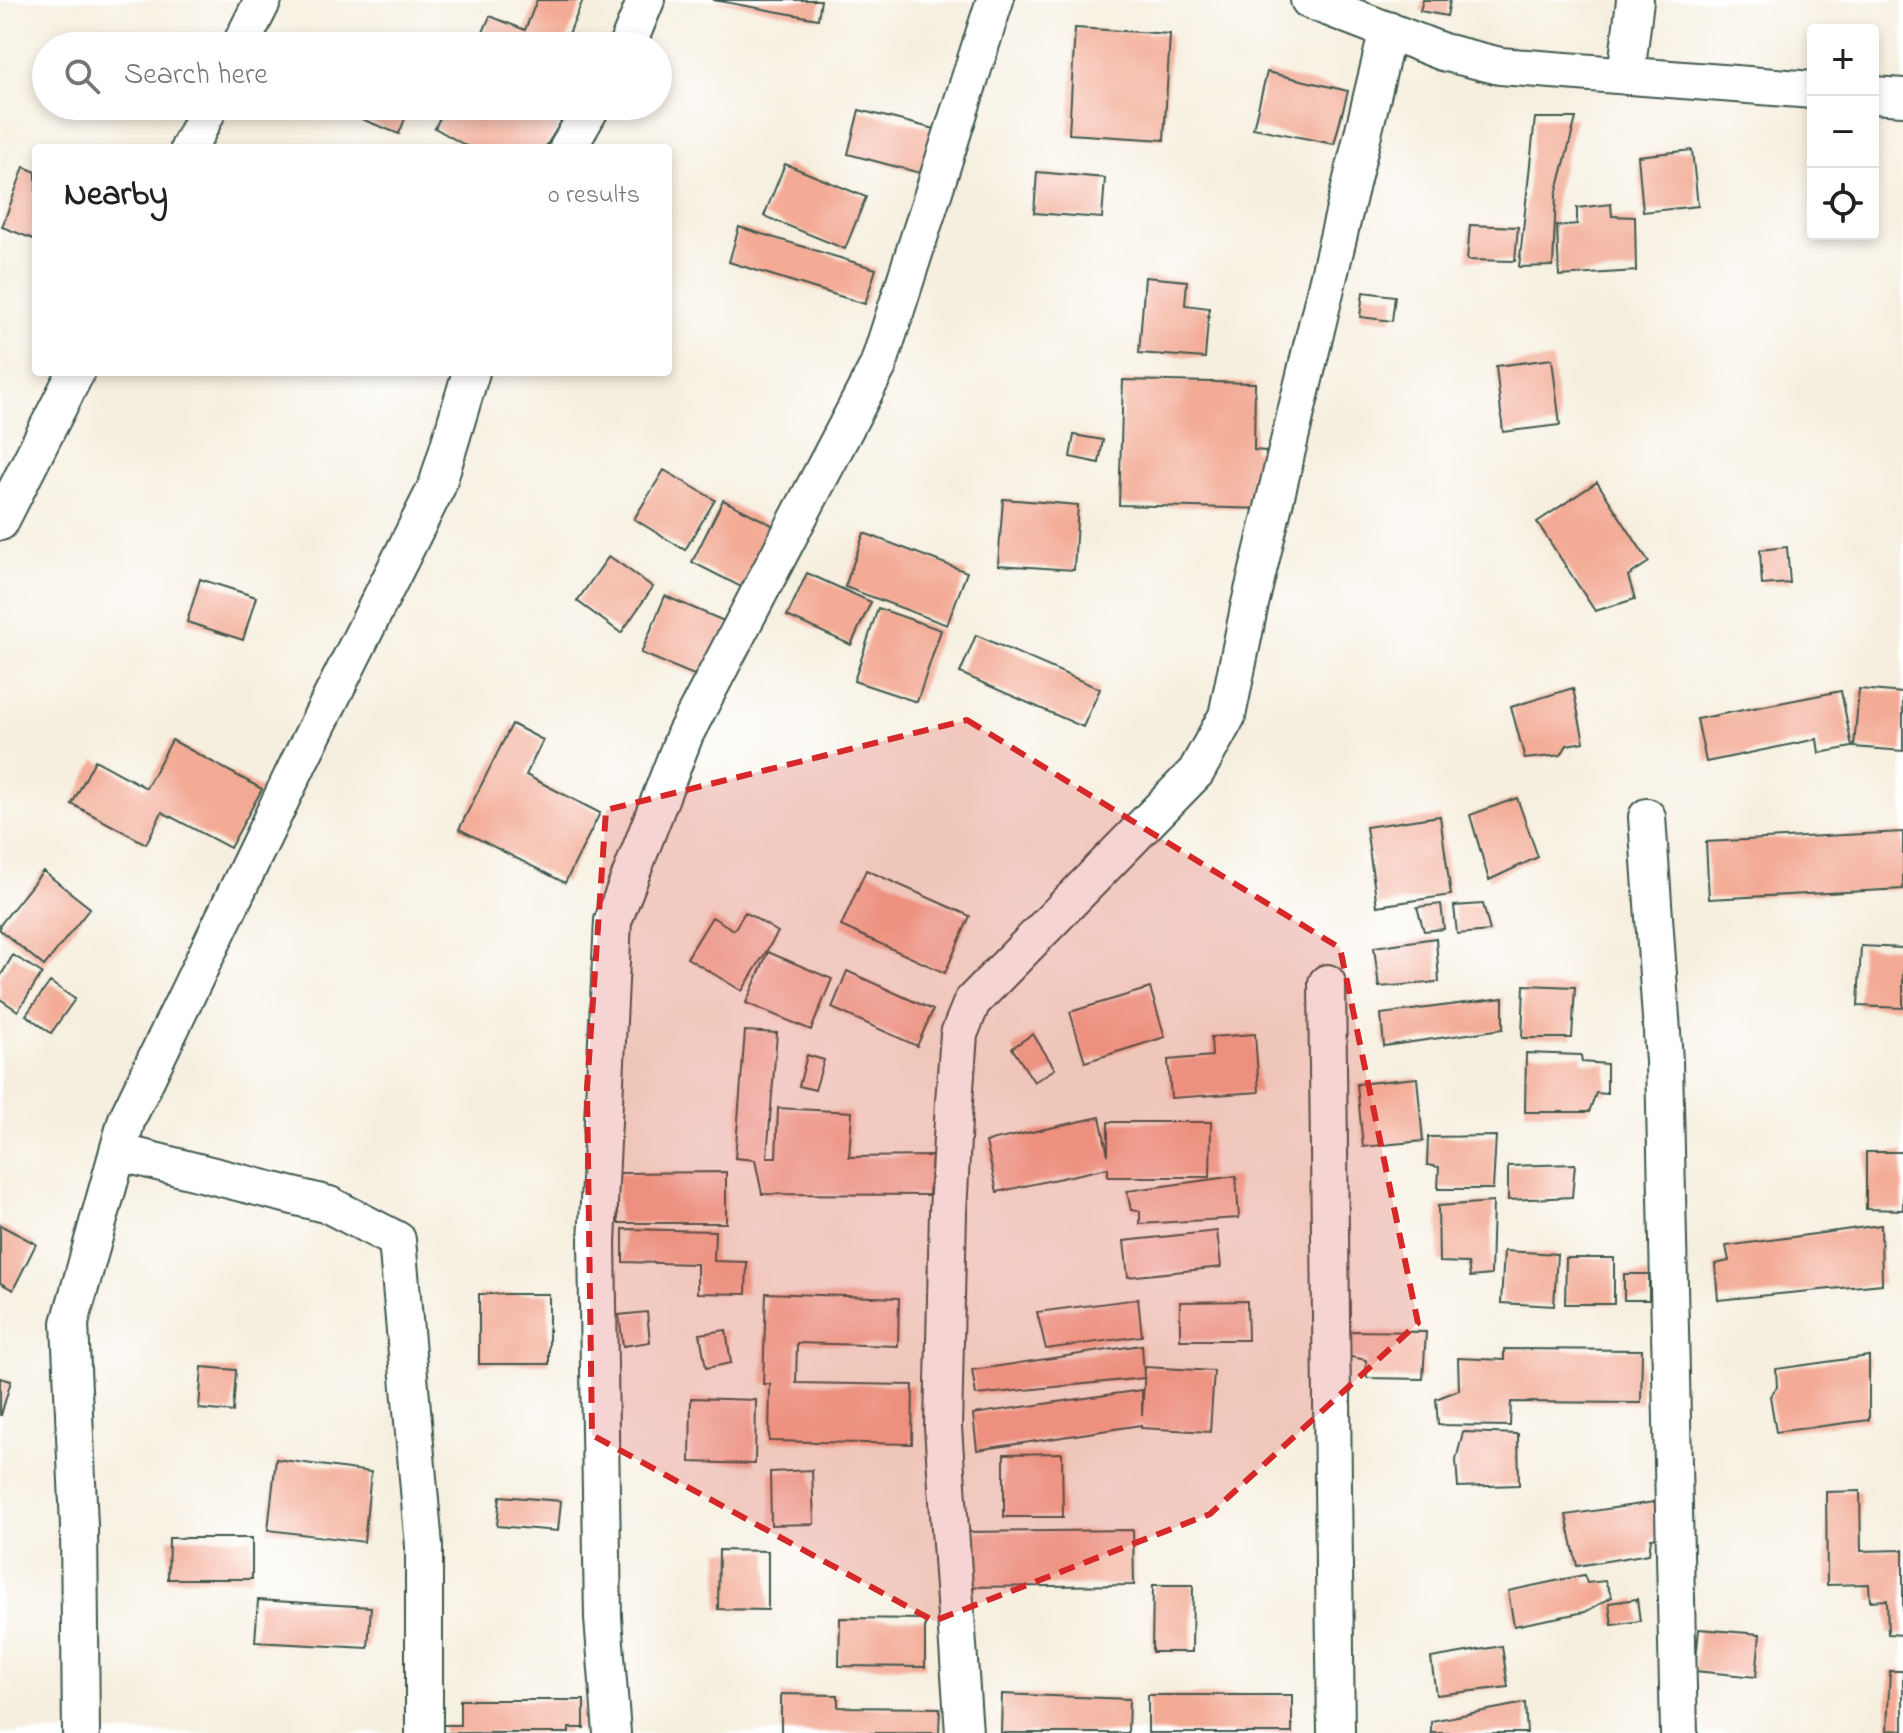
<!DOCTYPE html>
<html lang="en">
<head>
<meta charset="utf-8">
<style>
	body { margin:0; font-family:"Indie Flower",sans-serif; background:#f2f2f2; color:#202124 }
	.controls { position:absolute; right:24px; top:24px; display:grid; overflow:hidden; border-radius:8px; box-shadow:0 4px 12px #0003 }
	.controls button { width:72px; height:72px; display:grid; place-items:center; padding:0; border:0; border-bottom:2px solid #e0e0e0; background:#fff; color:#202124; font:40px sans-serif }
	.list { margin:0; padding:0; list-style:none }
	h2 { display:flex; justify-content:space-between; align-items:center; height:104px; margin:0; padding:0 32px; font-size:34px }
	h2 small { font-size:26px; font-weight:400; color:#757577 }
	.icon { flex:none; width:44px; height:44px; fill:none; stroke:currentColor; stroke-width:2; stroke-linecap:round; stroke-linejoin:round }
	.map { position:relative; flex:none; width:1903px; height:1733px; overflow:hidden }
	.search { position:absolute; background:#fff; box-shadow:0 4px 12px #0003; left:32px; top:32px; width:640px; height:88px; display:flex; align-items:center; gap:20px; box-sizing:border-box; padding:0 28px; border-radius:44px; color:#757577; font-size:30px }
	.panel { position:absolute; background:#fff; box-shadow:0 4px 12px #0003; left:32px; top:144px; width:640px; height:232px; border-radius:8px }
	.map>svg:first-child { display:block }
</style>
</head>
<body>
<div class="map">
<svg width="1903" height="1733" viewBox="0 0 1903 1733">
	<rect width="100%" height="100%" fill="#fff"/>
	<filter id="ink" filterUnits="userSpaceOnUse"><feTurbulence type="fractalNoise" baseFrequency=".0125" numOctaves="2"/><feDisplacementMap in="SourceGraphic" scale="16" xChannelSelector="R" yChannelSelector="G"/><feConvolveMatrix kernelMatrix="1 2 1 2 8 2 1 2 1" color-interpolation-filters="sRGB"/></filter>
	<filter id="wash" filterUnits="userSpaceOnUse"><feTurbulence type="fractalNoise" baseFrequency=".006" numOctaves="4" result="noise"/><feDisplacementMap in="SourceGraphic" scale="32" xChannelSelector="R" yChannelSelector="G"/><feGaussianBlur stdDeviation="1.8" result="paint"/><feColorMatrix in="noise" values="0 0 0 0 0 0 0 0 0 0 0 0 0 0 0 0 0 1.4 0 .05"/><feComposite in="paint" operator="in"/></filter>
	<g filter="url(#wash)">
		<rect width="100%" height="100%" fill="#f6efdf"/>
		<g id="blocks">
			<path fill="#f3ab95" d="M537,0H583L564,46H477L490,16L525,30Z
				M713,0H821L818,19Z
				M1423,0H1450L1447,16L1420,11Z
				M1075,28L1170,34L1164,140L1069,134Z
				M1267,72L1348,91L1334,144L1253,128Z
				M334,106H410L399,134L334,108Z
				M445,106H541L565,116L545,148H470L435,128Z
				M859,110L935,129L924,174L848,154Z
				M1535,118H1576L1556,195L1553,266L1519,267Z
				M1692,150L1698,206L1643,212L1638,156Z
				M785,164L866,197L845,249L764,216Z
				M24,167L36,172V240L2,227Z
				M1037,172L1105,178L1102,218L1034,213Z
				M1611,204L1612,216L1635,217L1636,271L1559,276L1557,226L1577,224V208Z
				M1470,225L1518,227L1515,261L1467,260Z
				M739,227L876,269L865,304L729,262Z
				M1145,277L1187,281L1185,305L1209,308L1205,358L1139,353Z
				M1363,292L1395,296L1392,321L1360,317Z
				M1552,359L1560,425L1503,432L1496,366Z
				M1123,380L1255,383L1254,450L1266,451L1265,509L1119,505Z
				M1074,435L1103,440L1099,463L1070,457Z
				M664,470L715,500L685,550L634,519Z
				M1597,482L1649,562L1628,576L1635,599L1595,611L1537,522Z
				M1003,499L1078,505L1074,570L998,565Z
				M723,500L780,529L749,591L692,562Z
				M864,533L967,572L947,625L845,587Z
				M1787,547L1790,583L1762,585L1760,550Z
				M609,556L653,587L621,633L577,601Z
				M807,573L871,602L851,645L787,616Z
				M200,579L256,597L243,640L187,622Z
				M665,596L729,623L706,680L641,653Z
				M878,608L941,630L917,702L854,681Z
				M976,635L1100,689L1083,727L960,673Z
				M1573,688L1584,742L1567,745L1561,755L1525,759L1511,707Z
				M1859,689L1903,693V751L1854,747Z
				M1841,691L1852,747L1819,753L1817,739L1706,762L1697,719Z
				M512,724L543,740L526,775L600,813L565,883L459,829Z
				M172,740L262,789L230,848L162,812L146,844L72,804L95,760L146,788Z
				M1517,798L1538,857L1489,880L1470,815Z
				M1440,816L1451,895L1377,906L1366,827Z
				M1903,832V889L1709,899L1706,842Z
				M866,870L970,916L945,973L841,926Z
				M43,871L90,908L44,966L0,930V925Z
				M1441,904L1444,929L1424,931L1417,907Z
				M1483,904L1490,931L1457,934L1454,906Z
				M745,912L778,932L742,991L687,958L712,917L734,930Z
				M1436,938L1439,982L1379,987L1374,947Z
				M1861,946L1903,948V1008L1858,1006Z
				M768,952L832,979L811,1030L746,1003Z
				M13,955L42,973L18,1011L0,999V977Z
				M847,971L933,1010L917,1046L832,1008Z
				M50,982L75,999L51,1033L26,1015Z
				M1524,985L1575,987L1572,1038H1522Z
				M1150,988L1165,1037L1085,1062L1070,1012Z
				M1503,998V1029L1384,1046L1381,1014Z
				M745,1031L777,1033L767,1157H776L778,1108L852,1112L849,1157L932,1156L929,1195L762,1194L755,1160L735,1158Z
				M1033,1034L1055,1069L1034,1082L1012,1048Z
				M1255,1034L1259,1092L1171,1098L1168,1060L1212,1056L1211,1037Z
				M1526,1053L1581,1055L1582,1062L1607,1064V1094L1596,1093L1589,1112H1525Z
				M807,1055L824,1060L815,1090L799,1086Z
				M1417,1078L1423,1141L1363,1147L1357,1084Z
				M1100,1117L1108,1155V1122H1211L1210,1177H1108V1168L997,1192L986,1142Z
				M1496,1136L1493,1189H1438L1439,1167L1427,1165L1428,1137Z
				M1866,1152H1903V1210L1866,1209Z
				M1575,1164L1572,1197L1508,1200V1166Z
				M726,1172V1223H618V1173Z
				M1236,1176L1239,1218L1140,1224V1211L1131,1210L1127,1191Z
				M1493,1202L1491,1275L1470,1277L1468,1263L1439,1262L1438,1206Z
				M0,1225L36,1244L13,1290L0,1283Z
				M1881,1225L1882,1284L1718,1300L1715,1264L1729,1261L1726,1246Z
				M623,1229L715,1231L714,1261L747,1262L746,1294L697,1293V1264L623,1262Z
				M1217,1231L1221,1267L1128,1277L1124,1241Z
				M1504,1251L1557,1254L1554,1306L1501,1303Z
				M1566,1258H1614V1304H1565Z
				M1624,1274H1649V1300H1624Z
				M766,1293L899,1298L898,1346L797,1343L796,1383L913,1385L912,1444L769,1441L770,1384H763Z
				M479,1294H549V1364H479Z
				M1138,1299L1142,1336L1046,1349L1037,1312Z
				M1247,1301L1248,1340H1180V1302Z
				M647,1312L650,1342L623,1346L619,1315Z
				M726,1330L731,1363L706,1368L700,1334Z
				M1350,1331L1426,1332L1423,1379L1367,1378L1366,1360L1347,1356Z
				M1142,1345L1144,1378L976,1395L972,1370Z
				M1504,1349L1642,1350L1641,1403L1511,1402L1510,1426L1438,1425L1436,1399L1459,1390L1458,1358L1504,1360Z
				M1869,1356V1420L1776,1432L1770,1396L1777,1387L1776,1369Z
				M202,1367L236,1370L233,1412L199,1409Z
				M1145,1367L1214,1371L1210,1432L1141,1428V1425L977,1450L973,1414L1142,1390V1415Z
				M0,1378L11,1381L1,1415H0Z
				M691,1398L756,1400L755,1464L690,1462Z
				M1463,1432L1518,1434L1519,1485L1458,1487L1456,1460Z
				M1062,1453L1063,1517H1004V1454Z
				M276,1459L371,1472L364,1542L268,1530Z
				M812,1470L814,1524L771,1525L770,1472Z
				M1860,1491L1861,1551L1903,1550V1635L1888,1634L1887,1600L1870,1601L1869,1584L1827,1585L1826,1492Z
				M500,1496L561,1501L558,1531L497,1526Z
				M1675,1499L1673,1534L1651,1538L1649,1554L1577,1566L1566,1515Z
				M1133,1530L1134,1585L965,1587V1532Z
				M169,1538H252V1579H168Z
				M719,1550L768,1551V1610L718,1609Z
				M1584,1575L1587,1583L1605,1581L1612,1597L1585,1612L1514,1626L1508,1591Z
				M1153,1585H1193L1192,1652H1152Z
				M1637,1599L1640,1621L1612,1625L1609,1603Z
				M258,1600L371,1607L368,1648L255,1642Z
				M840,1618L925,1619V1667L839,1666Z
				M1699,1629L1760,1634L1756,1677L1695,1671Z
				M1502,1646L1508,1687L1436,1695L1431,1658Z
				M1890,1671H1903V1731L1887,1730Z
				M781,1694L838,1695V1707L940,1708L939,1733H781Z
				M1002,1694L1129,1699L1128,1733H1001Z
				M1148,1695H1292V1733H1148Z
				M460,1700H584V1728H569V1733H443V1725H460Z
				M1525,1703L1527,1733H1431V1721Z"/>
		</g>
	</g>
	<g filter="url(#ink)">
		<use href="#blocks" fill-opacity="0" stroke="#3f584e" stroke-width="2"/>
		<g fill="none" stroke-linecap="round" stroke-linejoin="round">
			<defs>
				<path id="minor" d="M1309,0L1443,52L1500,66L1813,90
					M240,46L263,0
					M627,46L646,0
					M1626,76L1635,0
					M1873,95L1903,97
					M189,148L210,106
					M568,148L592,106
					M0,522L76,372
					M1647,817L1664,1061L1679,1733
					M1327,983L1336,1733
					M118,1152L329,1205L397,1240L424,1546V1733
					M81,1733L79,1526L70,1323L127,1119L300,760L437,486L471,372
					M612,1733L603,1618L597,1242L613,921L685,734L878,366L995,0
					M964,1733L943,1427L948,1212L954,1102L959,1034L972,1002L1196,772L1227,716L1249,608L1388,30"/>
			</defs>
			<use href="#minor" stroke="#3f584e" stroke-width="40"/>
			<use href="#minor" stroke="#fff" stroke-width="36"/>
		</g>
	</g>
	<path fill="#d62828" fill-opacity="0.2" stroke="#d62828" stroke-width="6" stroke-dasharray="16 10" stroke-linejoin="round" d="M967,720L1340,948L1418,1323L1210,1514L934,1621L592,1435L587,1088L606,810Z"/>
</svg>
<div class="controls">
<button>+</button>
<button>−</button>
<button><svg class="icon" aria-label="locate" viewBox="0 0 24 24"><circle cx="12" cy="12" r="6"/><path d="M12 2v4M12 18v4M2 12h4M18 12h4"/></svg></button>
</div>
<div class="search"><svg class="icon" aria-label="search" viewBox="0 0 24 24"><circle cx="10" cy="10" r="6"/><path d="M15 15l6 6"/></svg>Search here</div>
<section class="panel">
<h2>Nearby<small>0 results</small></h2>
<ul class="list">
</ul>
</section>
</div>
</body>
</html>
